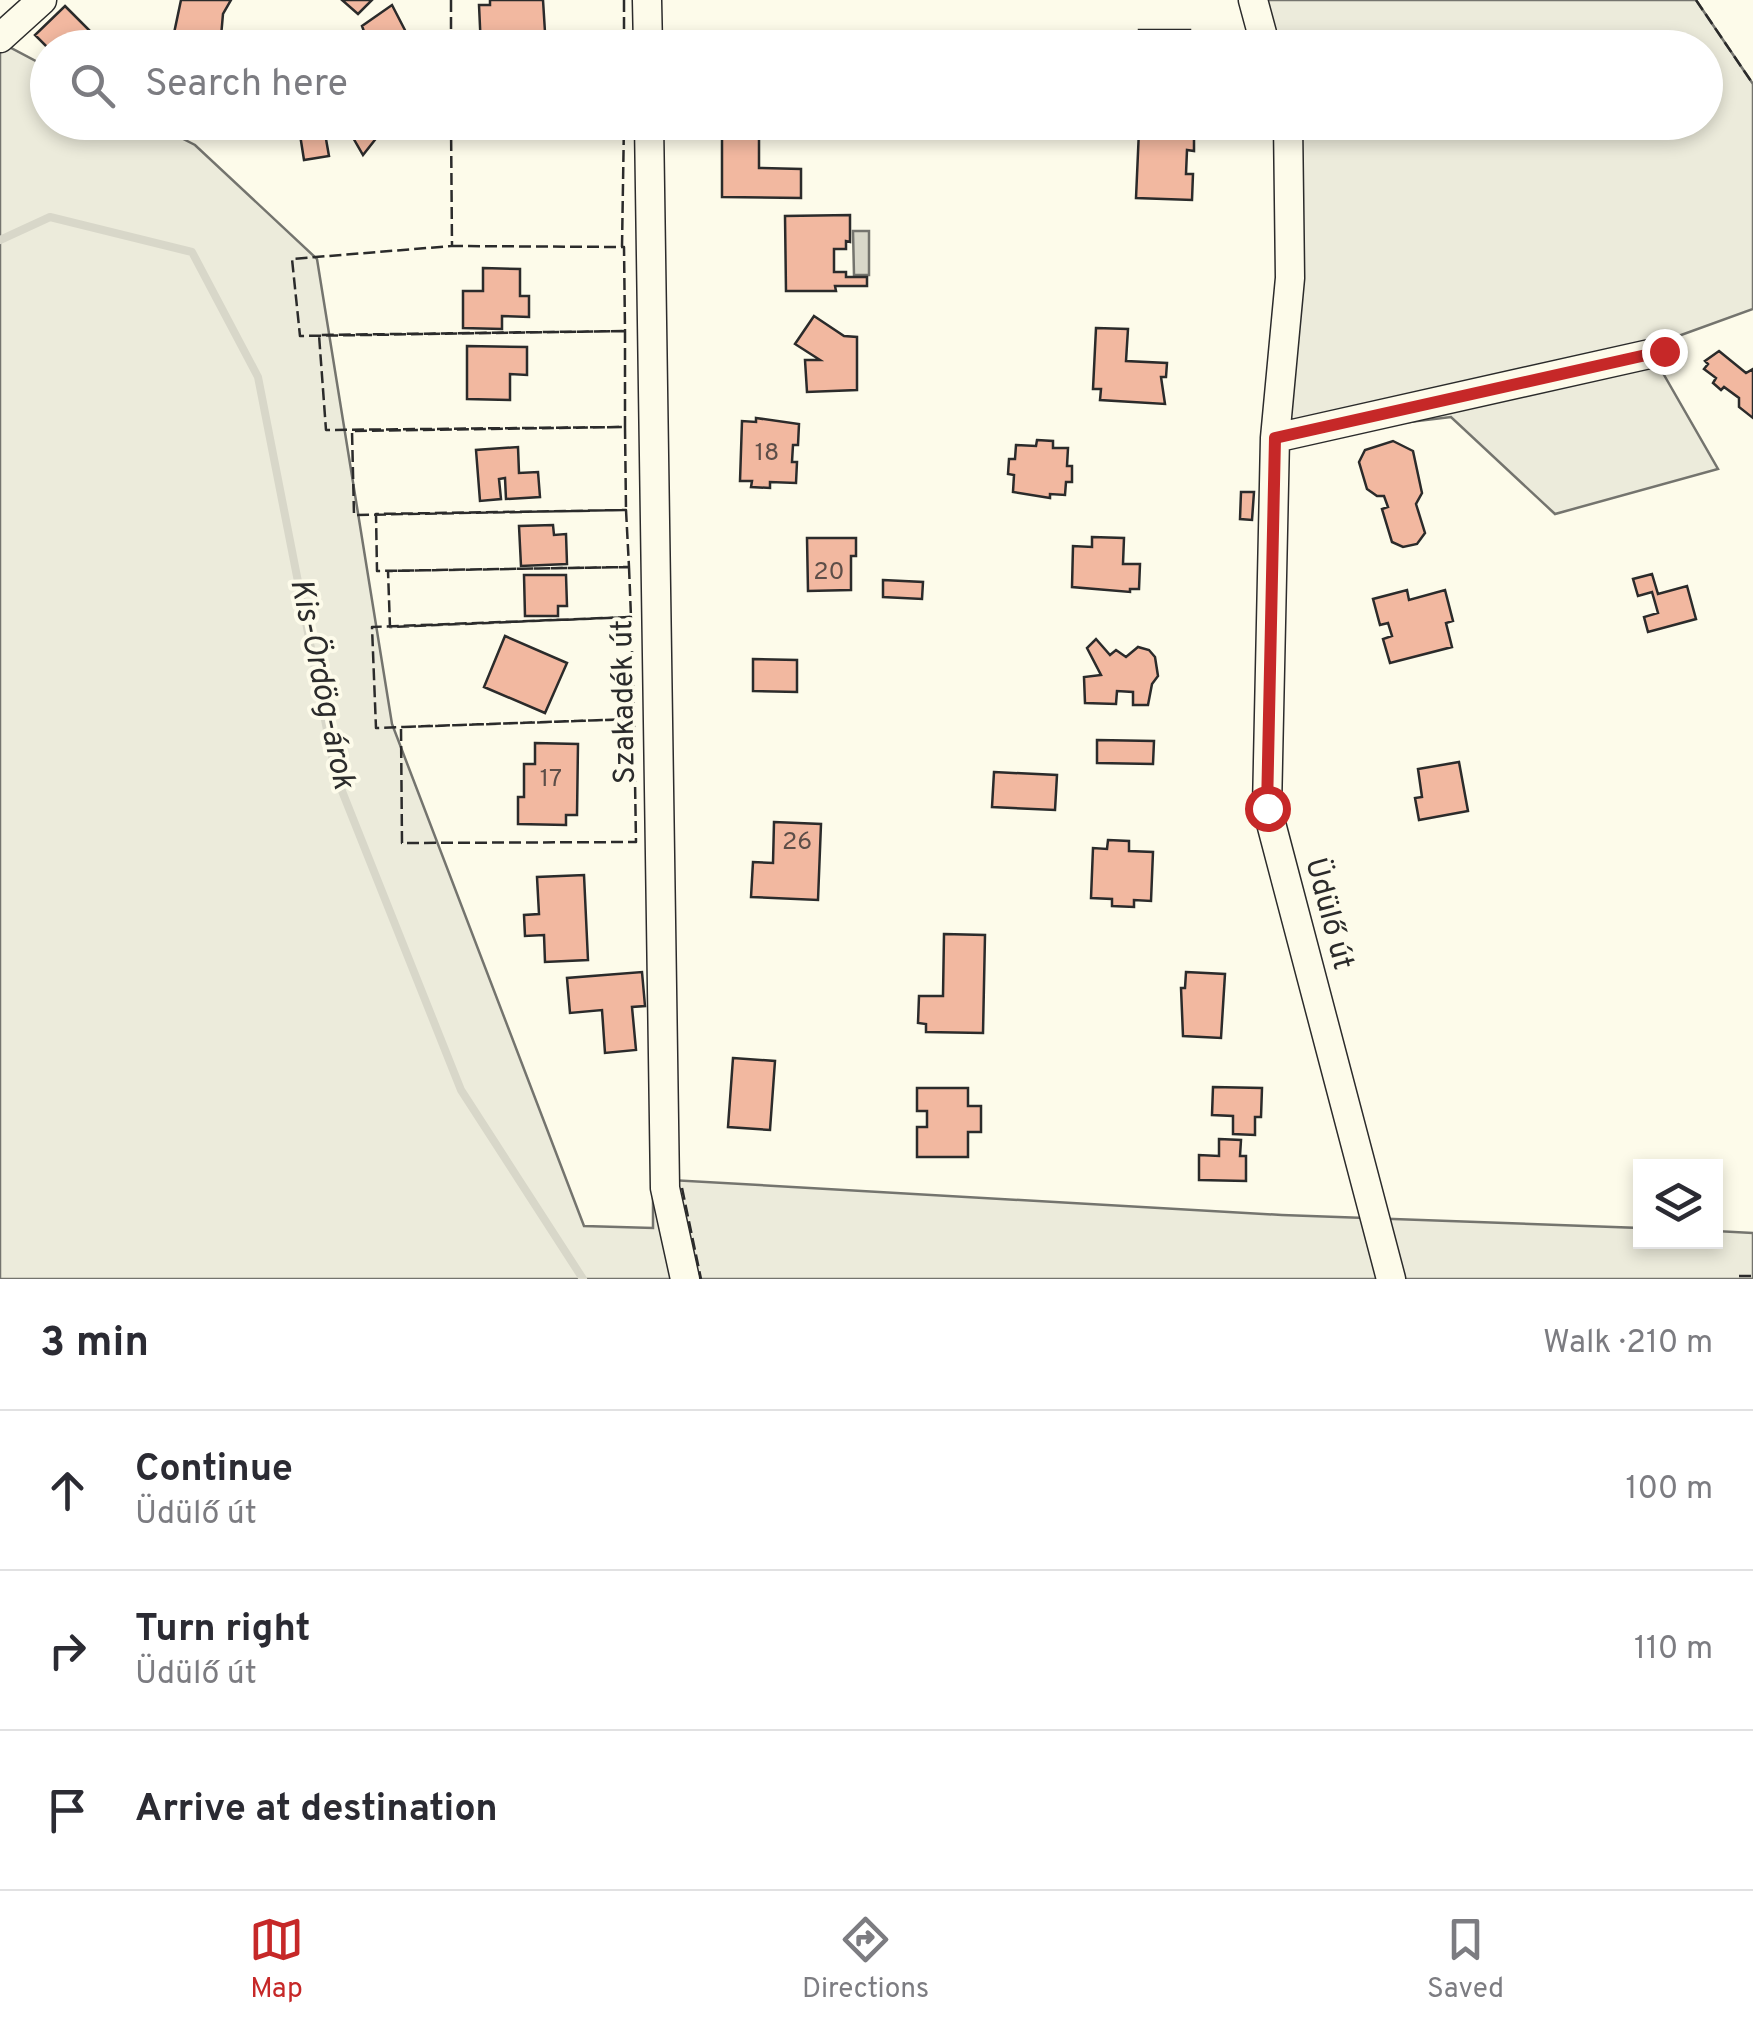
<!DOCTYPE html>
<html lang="en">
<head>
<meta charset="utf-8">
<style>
	body { margin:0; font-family:Overpass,sans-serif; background:#f2f2f3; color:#2b2b33 }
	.controls { position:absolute; right:30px; bottom:30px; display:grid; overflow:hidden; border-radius:0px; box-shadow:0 5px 15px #0003 }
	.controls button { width:90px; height:90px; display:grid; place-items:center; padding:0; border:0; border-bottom:2px solid #e1e1e2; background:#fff; color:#2b2b33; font:50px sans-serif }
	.stop { position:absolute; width:30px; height:30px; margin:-22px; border:8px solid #c62828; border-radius:50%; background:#fff }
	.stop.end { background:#c62828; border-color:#fff; box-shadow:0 2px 10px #0008 }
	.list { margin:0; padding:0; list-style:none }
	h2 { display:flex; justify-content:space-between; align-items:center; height:130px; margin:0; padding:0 40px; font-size:42px }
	h2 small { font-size:32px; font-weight:400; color:#7c7c81 }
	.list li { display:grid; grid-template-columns:65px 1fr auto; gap:30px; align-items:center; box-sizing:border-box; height:160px; padding:0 40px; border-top:2px solid #e1e1e2 }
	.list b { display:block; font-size:38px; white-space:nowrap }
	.list p { margin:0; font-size:32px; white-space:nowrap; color:#7c7c81 }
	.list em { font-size:32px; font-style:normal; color:#7c7c81 }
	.icon { flex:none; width:55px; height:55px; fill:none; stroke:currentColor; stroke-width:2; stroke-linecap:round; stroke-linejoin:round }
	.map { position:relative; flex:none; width:1753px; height:1279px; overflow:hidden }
	.search { position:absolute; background:#fff; box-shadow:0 5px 15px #0003; left:30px; right:30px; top:30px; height:110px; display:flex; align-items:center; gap:25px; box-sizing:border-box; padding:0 35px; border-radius:55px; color:#7c7c81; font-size:38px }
	.sheet { height:610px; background:#fff }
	nav { display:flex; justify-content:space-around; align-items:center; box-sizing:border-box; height:140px; border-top:2px solid #e1e1e2; background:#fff; font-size:28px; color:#7c7c81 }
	nav a { display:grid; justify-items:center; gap:5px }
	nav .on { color:#c62828 }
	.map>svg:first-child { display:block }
</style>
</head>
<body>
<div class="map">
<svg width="1753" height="1279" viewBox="0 0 1753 1279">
	<rect width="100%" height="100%" fill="#fdfbea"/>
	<path fill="#ecebdb" stroke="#74746e" stroke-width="2.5" d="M1253,0H1696L1753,84V309L1648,347L1718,469L1555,514L1451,417L1275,438L1288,123L1706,122V48L1266,47Z
		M0,42L47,67L48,122L152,123L195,145L317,259L392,724L584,1226L653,1228V1179L1282,1215L1640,1228V1242H1716V1231L1753,1233V1279H0Z"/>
	<path fill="#d8d7c9" stroke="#74746e" stroke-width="2.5" d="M853,231H869V275H854Z"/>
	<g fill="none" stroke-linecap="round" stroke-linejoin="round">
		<path stroke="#d8d7c9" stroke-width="8" d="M0,240L50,217L192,252L258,377L336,776L461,1090L583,1279"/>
	</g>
	<path fill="#f2b8a0" stroke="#2b2b2b" stroke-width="2.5" d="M181,0H231L223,14L220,48H192V44L173,38Z
		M342,0H372L358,14Z
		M490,0H543L545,32L525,33V47L481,48L479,5H490Z
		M392,5L408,36V48H370L362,26Z
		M65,6L95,36L83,48H48L35,35Z
		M1139,30H1190V48H1139Z
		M734,35L775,36V48H734Z
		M298,122H323L329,156L304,160Z
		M344,122H389L363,155Z
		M722,128H759V168L801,169V198L722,197Z
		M1139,130L1194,132V151L1187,150L1186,174H1193L1192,200L1136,198Z
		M850,215V242L846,241V249H834V272H846V277H867V286H835L836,291H786L785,216Z
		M483,268L520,269V296H529V317L502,316V329L463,328V291H483Z
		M814,316L844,336L857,337V390L807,392L805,360H820L795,344Z
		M1096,328L1128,329L1126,361L1167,363L1166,377H1161L1165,404L1100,400L1101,389H1093Z
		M467,346L527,347V375L510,374V400L467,399Z
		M1719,351L1746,373L1753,369V418L1739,407V398L1724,387L1721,390L1713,383L1716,378L1704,369L1708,364L1705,361Z
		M756,418L799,424L798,445H793L792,462H797L796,483L770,482V488L751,487L752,481H740L742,421L756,422Z
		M1037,440L1053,441V448H1068L1067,466H1072V482H1066L1065,495L1050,494V498L1013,492L1014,475L1008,474L1009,459H1015L1016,445L1036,446Z
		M1393,441L1413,451L1422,493L1416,504L1425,533L1417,544L1403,547L1392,542L1382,509L1388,507L1384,496H1377L1367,489L1359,462L1365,450Z
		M518,447L519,473L538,472L540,497L506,499L505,478L499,479L501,499L480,501L476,450Z
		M1241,492H1254L1252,520L1240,519Z
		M553,525L554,535L566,534L567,564L521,566L519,526Z
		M1092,537L1124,538L1123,564H1140L1139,589H1130V592L1072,587L1073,546L1092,547Z
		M807,538H856V556H851V590L808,591Z
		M1652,574L1658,594L1687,586L1696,619L1648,632L1644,617L1658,613L1652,592L1638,596L1633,579Z
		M524,575H566L567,606H558V616H525Z
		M883,580L923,582L922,599L883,597Z
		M1407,590L1409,600L1445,590L1453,621L1446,623L1452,647L1390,663L1383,639L1392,636L1388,623L1380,625L1373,599Z
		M505,636L567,663L545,713L484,687Z
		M1096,639L1110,655L1116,650L1126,657L1138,647L1149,650L1155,657L1158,676L1152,684L1148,705H1133V692L1117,691L1116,704L1085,703L1084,677L1101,675L1087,648Z
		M753,659L797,660V692L753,691Z
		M1097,740L1154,741L1153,764L1097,763Z
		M535,743L578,744L577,815H566V825L518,824V797H524V764H535Z
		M1459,762L1468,811L1419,820L1415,798L1422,797L1418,769Z
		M994,772L1057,775L1055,810L992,807Z
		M774,822L821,824L818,900L751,897L753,862L773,863Z
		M1108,840L1129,841V851L1153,852L1151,901L1134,900V907L1112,906V899L1091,898L1093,848L1107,849Z
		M584,875L588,960L545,962L544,935L525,936L524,915L539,914L537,877Z
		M944,934L985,935L983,1033L926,1032V1024L918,1023L919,996H943Z
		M642,972L645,1006L632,1007L636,1050L605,1053L602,1010L570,1013L567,978Z
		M1186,972L1225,974L1221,1038L1183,1036L1181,988H1185Z
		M733,1058L775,1061L770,1130L728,1127Z
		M1213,1087L1262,1088L1261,1117H1255V1135L1233,1134V1116L1212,1115Z
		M917,1088H968V1106H981V1132H968V1157H917V1127H927V1111H917Z
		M1219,1139L1241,1140L1240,1156H1246V1181L1199,1180V1155L1219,1156Z"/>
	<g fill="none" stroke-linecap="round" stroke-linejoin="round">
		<defs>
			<path id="minor" d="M647,0L648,48
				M1253,0L1266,48
				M0,38L42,0
				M649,122L665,1188L685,1279
				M1288,122L1290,278L1275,438L1267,808L1391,1279
				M1275,438L1663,351"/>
		</defs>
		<use href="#minor" stroke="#2b2b2b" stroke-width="31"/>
		<use href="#minor" stroke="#fdfbea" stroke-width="28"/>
		<path stroke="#2b2b2b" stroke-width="2.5" stroke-dasharray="12 5" stroke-linecap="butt" d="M451,0V48
			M624,0V48
			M1696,0L1753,84
			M451,122L452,246
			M451,246L624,247L625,331L300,336L292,259Z
			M622,247L624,122
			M625,331V427L326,430L319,335Z
			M625,427L626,510L354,515L352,431Z
			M626,510L629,567L377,571L376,514Z
			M629,567L631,617L390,627L388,571Z
			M631,617L634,719L376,728L372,627Z
			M634,719L636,842L402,843L401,727Z
			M682,1188L701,1279
			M1739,1276H1753"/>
	</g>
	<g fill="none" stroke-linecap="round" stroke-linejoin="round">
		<path stroke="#c62828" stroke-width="12" d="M1267,808L1275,438L1664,351"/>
	</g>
	<g text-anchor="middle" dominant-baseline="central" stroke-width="8" stroke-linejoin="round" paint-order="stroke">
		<g font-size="25" fill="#5d4e48">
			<text x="767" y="454">18</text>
			<text x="829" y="573">20</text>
			<text x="551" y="780">17</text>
			<text x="797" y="843">26</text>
		</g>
		<g font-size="30" fill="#2b2b2b" stroke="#fdfbea">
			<text transform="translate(625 702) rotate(-91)">Szakadék út</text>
			<text transform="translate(1328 914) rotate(75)">Üdülő út</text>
		</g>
		<g font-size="32" font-style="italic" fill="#2b2b2b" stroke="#fdfbea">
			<text transform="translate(321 684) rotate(78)">Kis-Ördög-árok</text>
		</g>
	</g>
</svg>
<div class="controls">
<button><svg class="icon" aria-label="layers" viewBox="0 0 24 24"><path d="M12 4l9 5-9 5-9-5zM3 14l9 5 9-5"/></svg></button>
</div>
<div class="stop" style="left:1267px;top:808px"></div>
<div class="stop end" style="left:1664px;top:351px"></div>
<div class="search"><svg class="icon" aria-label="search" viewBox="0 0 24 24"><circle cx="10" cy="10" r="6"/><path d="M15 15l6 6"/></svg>Search here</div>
</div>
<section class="sheet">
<h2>3 min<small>Walk · 210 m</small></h2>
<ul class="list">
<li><svg class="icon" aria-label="ahead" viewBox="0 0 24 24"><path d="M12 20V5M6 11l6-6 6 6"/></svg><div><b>Continue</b><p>Üdülő út</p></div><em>100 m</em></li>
<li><svg class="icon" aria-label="right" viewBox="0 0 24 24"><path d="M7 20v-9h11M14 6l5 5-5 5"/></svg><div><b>Turn right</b><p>Üdülő út</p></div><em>110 m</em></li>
<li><svg class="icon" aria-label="arrive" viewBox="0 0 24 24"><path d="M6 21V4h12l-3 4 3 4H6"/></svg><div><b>Arrive at destination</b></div></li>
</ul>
</section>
<nav>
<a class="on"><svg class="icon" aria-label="map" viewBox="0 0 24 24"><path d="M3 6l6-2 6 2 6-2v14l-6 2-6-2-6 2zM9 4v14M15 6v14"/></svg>Map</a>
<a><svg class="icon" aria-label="directions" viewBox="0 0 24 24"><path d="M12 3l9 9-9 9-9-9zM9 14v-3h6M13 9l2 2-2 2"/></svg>Directions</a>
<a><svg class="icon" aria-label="saved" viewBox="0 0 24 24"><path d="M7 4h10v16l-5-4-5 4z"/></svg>Saved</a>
</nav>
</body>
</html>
